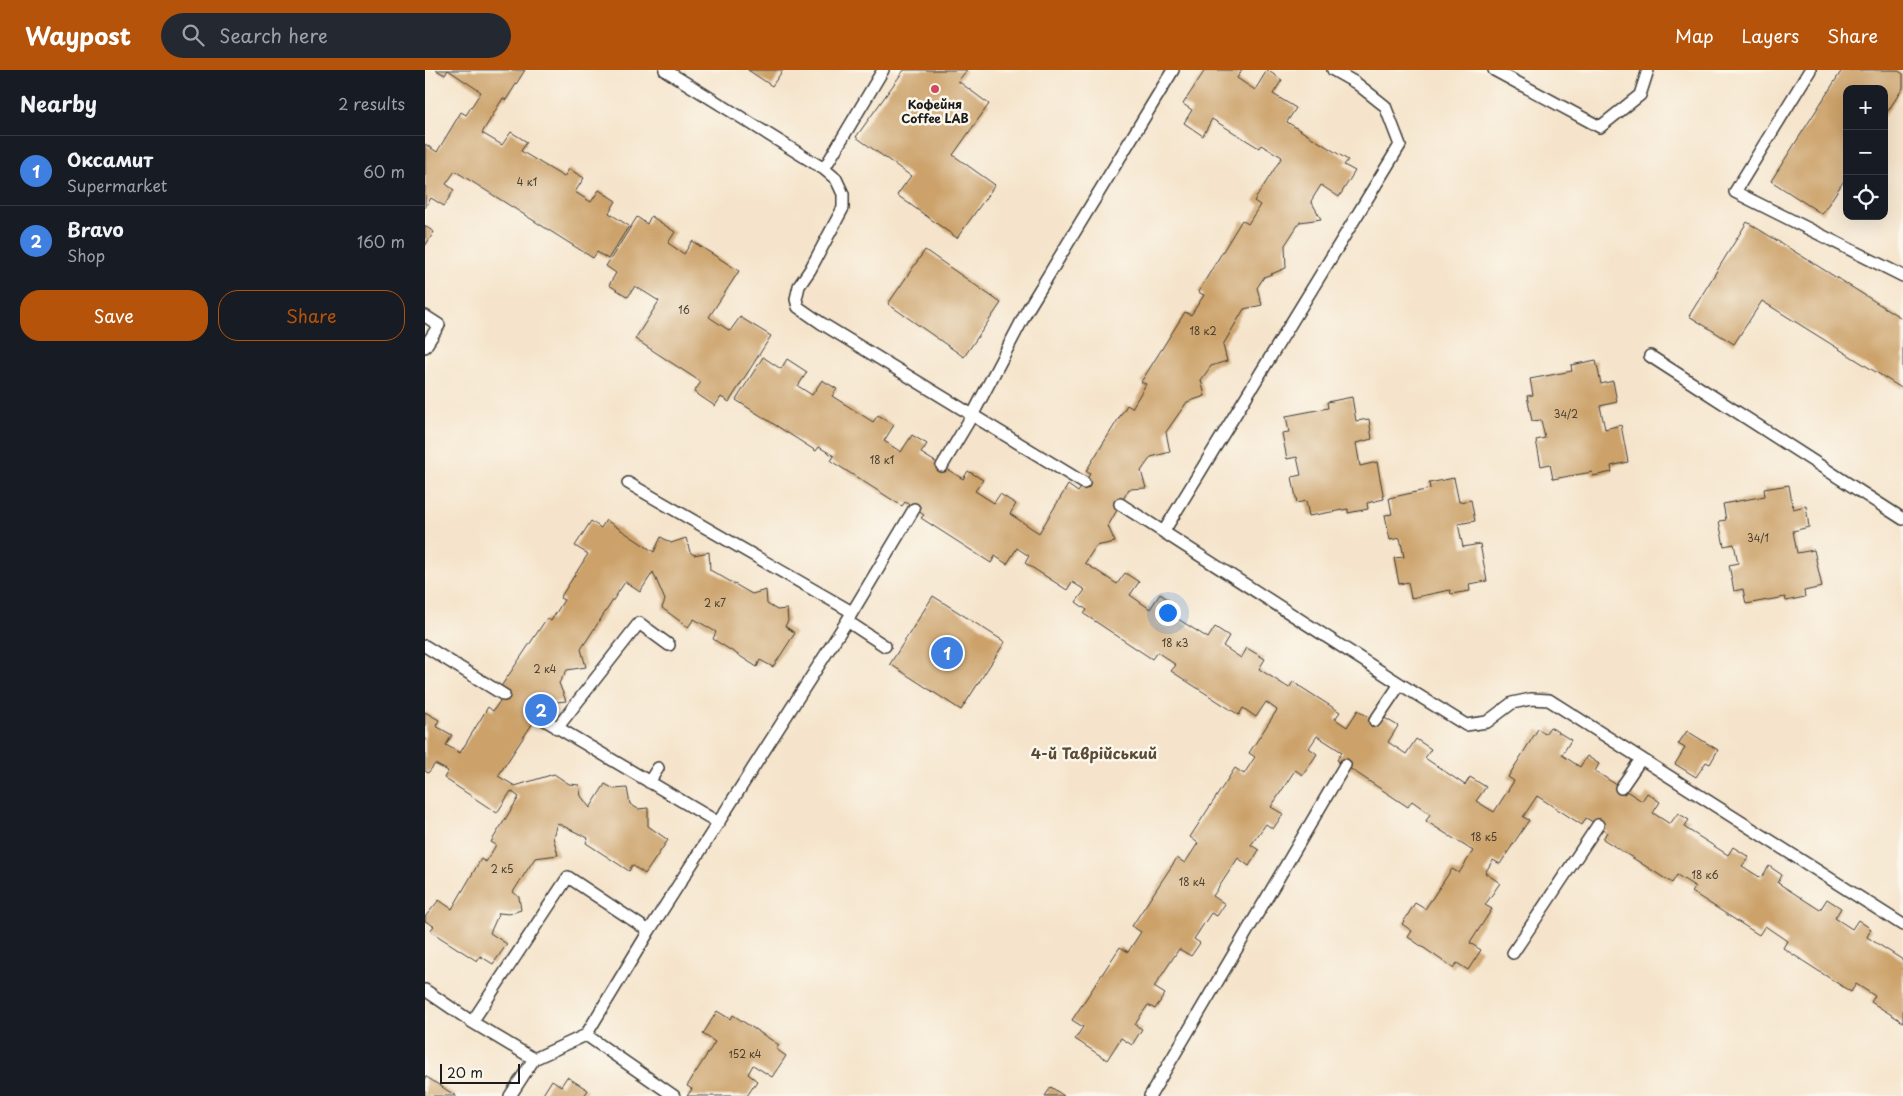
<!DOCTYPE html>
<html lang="en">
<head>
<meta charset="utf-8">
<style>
	body { margin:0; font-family:"Playpen Sans",sans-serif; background:#242831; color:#f1f3f6 }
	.controls { position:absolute; right:15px; top:15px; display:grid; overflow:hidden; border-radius:10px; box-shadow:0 5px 20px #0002 }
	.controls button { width:45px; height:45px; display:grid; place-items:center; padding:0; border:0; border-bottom:1px solid #363941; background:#171b24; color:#f1f3f6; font:25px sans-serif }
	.scale { position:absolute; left:15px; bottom:12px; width:80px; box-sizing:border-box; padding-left:5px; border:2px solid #1c1c1c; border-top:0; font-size:14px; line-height:18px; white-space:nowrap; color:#1c1c1c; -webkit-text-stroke:4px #fbf7ec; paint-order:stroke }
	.you { position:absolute; left:742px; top:542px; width:18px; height:18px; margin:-12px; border:4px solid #fff; border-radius:50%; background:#1a73e8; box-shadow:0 0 0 8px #1a73e833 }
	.badge { display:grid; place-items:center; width:32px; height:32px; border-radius:50%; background:#b45309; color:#fff; font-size:16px; font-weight:700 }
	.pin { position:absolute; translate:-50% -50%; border:2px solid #fff; box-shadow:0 1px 5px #0006 }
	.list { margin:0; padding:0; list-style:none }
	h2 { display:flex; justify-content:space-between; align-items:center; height:65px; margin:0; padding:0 20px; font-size:21px }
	h2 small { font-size:16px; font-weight:400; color:#9ea1a6 }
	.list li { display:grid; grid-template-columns:32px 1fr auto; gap:15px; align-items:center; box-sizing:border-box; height:70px; padding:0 20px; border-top:1px solid #363941 }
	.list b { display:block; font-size:19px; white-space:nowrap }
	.list p { margin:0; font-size:16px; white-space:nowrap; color:#9ea1a6 }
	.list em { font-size:16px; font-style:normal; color:#9ea1a6 }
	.actions { display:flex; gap:10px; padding:15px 20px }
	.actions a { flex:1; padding:11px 0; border:1px solid #b45309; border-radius:20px; text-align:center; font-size:18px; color:#b45309 }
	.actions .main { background:#b45309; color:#fff }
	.icon { flex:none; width:28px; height:28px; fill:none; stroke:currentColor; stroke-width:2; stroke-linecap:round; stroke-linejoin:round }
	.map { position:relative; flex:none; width:1478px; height:1026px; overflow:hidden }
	header { display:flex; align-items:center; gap:30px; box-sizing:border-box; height:70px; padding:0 25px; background:#b45309; color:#fff }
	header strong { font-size:24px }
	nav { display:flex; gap:28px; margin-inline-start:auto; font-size:18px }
	.search { width:350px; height:45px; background:#242831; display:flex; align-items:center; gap:12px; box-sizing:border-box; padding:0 18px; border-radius:28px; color:#9ea1a6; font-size:19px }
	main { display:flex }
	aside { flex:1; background:#171b24 }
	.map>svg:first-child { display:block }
</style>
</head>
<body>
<header>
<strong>Waypost</strong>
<div class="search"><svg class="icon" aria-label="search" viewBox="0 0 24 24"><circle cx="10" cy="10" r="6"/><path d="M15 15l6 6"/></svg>Search here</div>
<nav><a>Map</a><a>Layers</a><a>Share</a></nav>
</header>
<main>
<aside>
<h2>Nearby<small>2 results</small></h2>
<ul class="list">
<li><span class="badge" style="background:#3f7fe0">1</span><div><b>Оксамит</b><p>Supermarket</p></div><em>60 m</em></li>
<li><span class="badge" style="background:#3f7fe0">2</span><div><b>Bravo</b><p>Shop</p></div><em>160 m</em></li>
</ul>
<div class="actions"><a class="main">Save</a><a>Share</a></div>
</aside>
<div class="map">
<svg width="1478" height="1026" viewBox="0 0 1478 1026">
	<rect width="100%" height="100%" fill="#fbf7ec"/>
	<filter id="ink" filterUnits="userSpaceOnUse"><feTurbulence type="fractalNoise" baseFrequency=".02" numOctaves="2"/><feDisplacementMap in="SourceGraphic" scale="10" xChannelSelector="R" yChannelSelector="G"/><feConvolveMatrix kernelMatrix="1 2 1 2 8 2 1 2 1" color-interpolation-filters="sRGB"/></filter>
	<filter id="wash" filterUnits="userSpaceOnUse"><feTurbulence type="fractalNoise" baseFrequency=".0096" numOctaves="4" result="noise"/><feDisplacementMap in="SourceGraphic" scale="20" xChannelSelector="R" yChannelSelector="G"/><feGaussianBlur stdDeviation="1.12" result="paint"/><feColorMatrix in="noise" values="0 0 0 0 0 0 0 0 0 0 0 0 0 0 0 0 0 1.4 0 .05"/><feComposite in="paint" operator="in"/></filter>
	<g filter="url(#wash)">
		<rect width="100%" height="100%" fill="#f5e4cb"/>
		<g id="blocks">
			<path fill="#cca26a" d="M11,0H100L81,30L78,28L57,63L77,75L86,62L102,72L96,81L139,107L144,99L159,108L150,122L166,132L174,120L191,131L184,143L204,156L183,189L172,182L168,188L30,101L21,114L29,120L19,136L6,128L0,138V74L12,82L36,42L41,45L56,22L23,0L20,5Z
				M323,0H358L347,16Z
				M479,0H542L533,11L564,34L528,85L570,115L532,168L472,125L486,106L431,67Z
				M780,0H817L812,8L830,20L842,0L857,10L848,24L871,38L862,52L923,90L919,95L930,101L914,127L896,115L886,131L896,149L875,152L860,175L861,198L839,207L832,218L837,235L819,239L798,275L802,291L786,296L776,310L780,326L762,332L741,362L745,382L726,387L716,401L721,418L704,419L683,456L690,472L671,476L660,493L692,514L700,503L714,512L705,525L725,539L735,524L748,533L742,542L783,568L790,557L804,566L798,576L816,588L822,578L840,589L834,599L864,618L868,612L915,642L910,649L922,657L933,640L954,654L958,647L973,656L963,672L981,684L991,669L1006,679L1000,688L1040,715L1045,707L1061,717L1051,731L1069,742L1089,711L1083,707L1113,659L1120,664L1125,657L1146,670L1137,685L1155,697L1162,686L1174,694L1170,701L1217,731L1222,723L1235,732L1228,743L1245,754L1253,743L1264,750L1259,757L1303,785L1308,777L1324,787L1317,796L1336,808L1344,796L1357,805L1353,813L1395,840L1402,829L1416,838L1410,848L1427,859L1433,850L1446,859L1442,867L1478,890V952L1446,932L1450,926L1431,914L1426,922L1358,878L1362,871L1340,856L1334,865L1267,822L1271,817L1252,805L1247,813L1178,769L1182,762L1173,755L1161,748L1157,755L1112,726L1098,747L1104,750L1075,794L1068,790L1060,803L1075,813L1060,835L1067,839L1045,873L1056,880L1043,900L1032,893L1028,898L983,867L987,861L977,854L990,833L1000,839L1027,799L1034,803L1048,781L1001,751L1005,744L987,731L983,737L912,690L917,682L892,666L884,678L892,684L878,705L870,700L846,737L858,744L848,759L841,754L826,775L834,780L824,796L813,788L788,826L800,834L792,846L786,843L769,869L775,873L766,886L754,879L729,917L740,924L730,939L723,935L716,945L710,955L717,959L707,975L696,968L682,990L650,969L658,957L647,950L695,877L703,882L716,862L707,856L752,788L760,793L773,773L765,767L810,698L819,704L830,687L824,683L852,640L841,632L831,647L818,638L814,645L746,601L751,595L732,582L727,589L659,544L662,540L651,532L660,520L647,512L642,520L600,493L604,486L592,478L582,494L570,486L566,493L496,448L499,445L480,432L477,436L406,391L409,386L394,377L391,381L311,330L338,287L356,299L362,289L382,302L373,316L387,325L397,310L412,319L407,326L448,352L453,345L469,355L459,371L476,382L487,365L502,374L496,383L538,409L543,401L558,410L550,421L569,433L575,424L591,434L585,444L614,463L643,415L653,422L665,404L661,401L702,335L707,338L721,314L716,312L760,242L766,245L779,225L773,222L817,150L823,154L835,135L829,131L857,87L836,75L834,78L787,49L778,66L759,53L767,40L758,34Z
				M1417,0H1472L1478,4V18L1459,47V19H1422V106L1397,144L1346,111Z
				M226,146L250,162L243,173L259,184L267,171L314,201L284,247L305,261L315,247L346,266L304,332L296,327L290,336L269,322L276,312L210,269L234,231L210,216L203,227L184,215L191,203L181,196L212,147L222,154Z
				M1322,152L1478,249V319L1337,231L1309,274L1264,246Z
				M0,156L9,162L0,176Z
				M500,180L576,233L539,287L463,234Z
				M1171,290L1176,314L1188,311L1192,332L1175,336L1180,359L1196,355L1203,392L1186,396L1187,402L1168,406L1167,402L1128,409L1125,394L1116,396L1111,370L1120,368L1116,350L1107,351L1102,326L1108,325L1105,309L1147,301L1146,295Z
				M927,327L931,351L944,349L947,369L931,373L935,396L952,392L959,429L942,433L943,439L923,443V439L884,446L881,431L872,433L867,407L876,405L872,387L862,389L857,363L864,362L861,346L903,338L902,332Z
				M1029,408L1034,432L1046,430L1050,451L1033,454L1038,477L1055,474L1062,511L1044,514L1045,521L1026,524L1025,520L986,528L983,512L974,514L969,488L979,487L975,468L965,470L960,445L967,444L964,428L1005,419L1004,413Z
				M1364,415L1368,439L1381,436L1384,457L1368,461L1372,483L1389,480L1397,517L1379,521L1380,527L1361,531L1360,527L1321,534L1318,519L1309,521L1304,495L1313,493L1309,474L1299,476L1294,451L1301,450L1298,434L1340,426L1339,419Z
				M181,450L229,482L236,467L246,473L261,468L265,482L269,485L284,482L285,500L327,524L341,520L342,534L352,540L362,539L363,551L360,556L370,563L348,597L335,590L332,597L288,569L291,562L269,549L263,557L237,538L240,530L228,502L215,522L200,512L156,579L161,597L142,600L134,613L141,631L121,633L73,706L90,716L129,704L144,714L154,715L156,726L165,738L180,714L189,719L202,718L205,734L213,739L223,738V756L243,770L220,804L207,795L204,801L161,773L163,768L132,753L128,767L133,785L110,788L88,822L94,827L96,840L84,844L74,843L65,863L82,874L68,894L55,886L52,891L5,861L9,856L0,851V847L14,830L27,839L56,789L61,792L71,775L66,772L94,727L86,721L72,743L19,708L23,701L10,694L3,703L0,701V642L14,650L11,656L27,665L21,675L35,683L63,637L68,641L79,625L75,618L122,548L126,551L139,530L135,528L163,484L150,476L166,451L176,458Z
				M508,526L580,572L536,640L465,594Z
				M1262,661L1293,680L1285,694L1281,692L1271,707L1250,694L1260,678L1253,674Z
				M292,941L305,949L308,945L354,975L351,979L361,986L347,1007L328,995L323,1004L332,1011L322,1026H262L267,1019L262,1016L290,972L278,964Z
				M0,1006L31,1026H0Z
				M142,1007L163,1020L159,1026H117L127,1010L136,1016Z
				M626,1017L639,1026H620Z"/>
		</g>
	</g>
	<g filter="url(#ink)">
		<use href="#blocks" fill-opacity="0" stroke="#3d3a36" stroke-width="1"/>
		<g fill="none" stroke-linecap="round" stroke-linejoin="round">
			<defs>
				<path id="service" d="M240,0L399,99L411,109L418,124V138L385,200L374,216L371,229L373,237L396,253L659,413
					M1069,0L1175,57L1215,25L1223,0
					M1385,0L1310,122L1478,206
					M399,99L458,0
					M0,246L14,255L0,277
					M1225,286L1478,449
					M517,396L548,344L603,239L748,0
					M203,413L427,542
					M695,434L975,614L950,651
					M739,461L975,75L960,36L931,13L908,0
					M0,576L79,625
					M460,576L422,551L489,439
					M975,614L1041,655L1062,652L1087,633L1106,629L1124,630L1478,855
					M113,646L294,753
					M132,658L214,553L244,575
					M224,712L233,698
					M1196,718L1216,689
					M1088,883L1173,755
					M0,920L47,952L109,989
					M47,952L143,807L224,861
					M161,965L249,1026
					M85,1026L109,989L161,965L224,861L422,551
					M725,1026L920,695"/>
			</defs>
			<use href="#service" stroke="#3d3a36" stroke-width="14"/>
			<use href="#service" stroke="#fff" stroke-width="11"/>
		</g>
	</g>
	<circle fill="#d1495b" stroke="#fbf7ec" stroke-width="2" cx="510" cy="19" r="5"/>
	<g text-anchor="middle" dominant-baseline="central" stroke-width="5" stroke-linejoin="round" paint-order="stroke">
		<g font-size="10" fill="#483e30">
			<text x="102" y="111">4 к1</text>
			<text x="259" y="239">16</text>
			<text x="778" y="260">18 к2</text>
			<text x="1141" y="343">34/2</text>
			<text x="457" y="389">18 к1</text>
			<text x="1333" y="467">34/1</text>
			<text x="290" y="532">2 к7</text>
			<text x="750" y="572">18 к3</text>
			<text x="120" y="598">2 к4</text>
			<text x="1059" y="766">18 к5</text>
			<text x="77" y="798">2 к5</text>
			<text x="1280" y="804">18 к6</text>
			<text x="767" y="811">18 к4</text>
			<text x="320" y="983">152 к4</text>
		</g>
		<g font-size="12" font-weight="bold" fill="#1c1c1c" stroke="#fbf7ec">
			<text x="510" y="34">Кофейня<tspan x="510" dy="14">Coffee LAB</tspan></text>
		</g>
		<g font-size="15" font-weight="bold" fill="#5a4b37" stroke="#fbf7ec">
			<text x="669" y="682">4-й Таврійський</text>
		</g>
	</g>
</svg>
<div class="controls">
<button>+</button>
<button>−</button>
<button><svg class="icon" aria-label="locate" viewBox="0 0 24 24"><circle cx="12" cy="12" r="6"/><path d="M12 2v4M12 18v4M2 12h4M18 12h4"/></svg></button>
</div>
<div class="scale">20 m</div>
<div class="you"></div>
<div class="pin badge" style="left:522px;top:583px;background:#3f7fe0">1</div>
<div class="pin badge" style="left:116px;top:640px;background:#3f7fe0">2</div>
</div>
</main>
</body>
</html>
